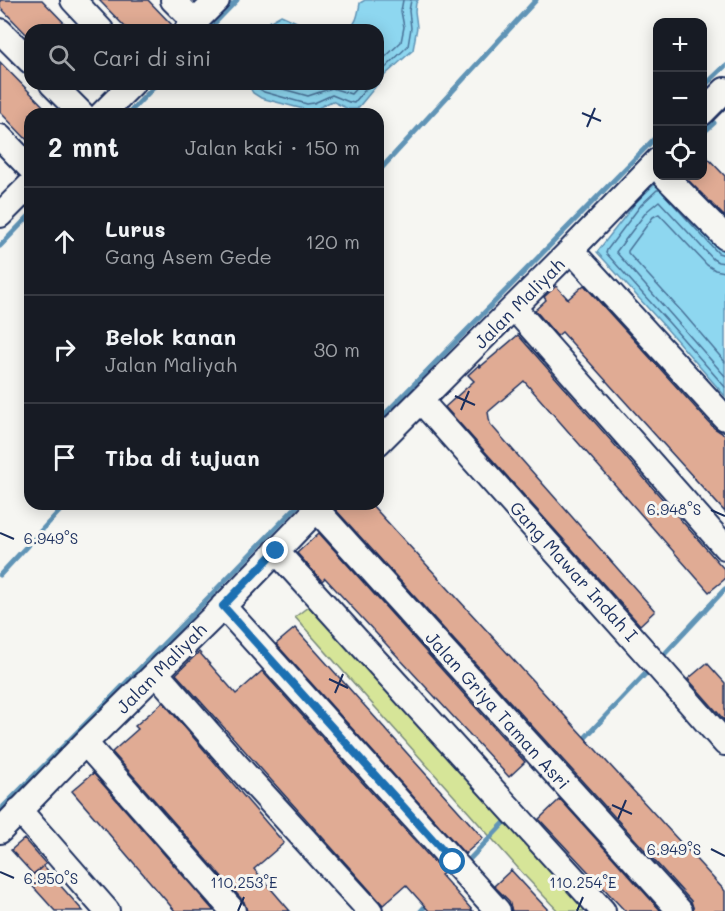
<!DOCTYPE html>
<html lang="id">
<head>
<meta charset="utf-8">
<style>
	body { margin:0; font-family:Mali,sans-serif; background:#242831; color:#f1f3f6 }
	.controls { position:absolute; right:18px; top:18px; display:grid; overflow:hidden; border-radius:12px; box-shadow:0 3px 15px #0003 }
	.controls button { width:54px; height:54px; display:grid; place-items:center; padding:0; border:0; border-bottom:2px solid #363941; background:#171b24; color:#f1f3f6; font:30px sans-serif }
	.stop { position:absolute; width:18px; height:18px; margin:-14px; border:4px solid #1f6fb2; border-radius:50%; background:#fff }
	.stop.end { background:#1f6fb2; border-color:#fff; box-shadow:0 2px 6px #0008 }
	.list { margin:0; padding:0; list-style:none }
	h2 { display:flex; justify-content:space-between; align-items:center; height:78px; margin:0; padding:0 24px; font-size:26px }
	h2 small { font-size:20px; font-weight:400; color:#9ea1a6 }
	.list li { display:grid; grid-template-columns:39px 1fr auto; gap:18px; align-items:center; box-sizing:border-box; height:108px; padding:0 24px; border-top:2px solid #363941 }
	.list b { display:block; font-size:22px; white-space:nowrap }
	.list p { margin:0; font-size:20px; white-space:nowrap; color:#9ea1a6 }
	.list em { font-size:20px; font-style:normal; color:#9ea1a6 }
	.icon { flex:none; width:33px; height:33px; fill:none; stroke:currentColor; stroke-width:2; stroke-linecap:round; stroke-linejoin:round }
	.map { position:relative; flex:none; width:725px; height:911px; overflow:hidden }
	.search { position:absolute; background:#171b24; box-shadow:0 3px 15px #0003; left:24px; top:24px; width:360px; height:66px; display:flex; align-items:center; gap:15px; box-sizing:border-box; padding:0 21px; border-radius:18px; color:#9ea1a6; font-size:22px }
	.panel { position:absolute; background:#171b24; box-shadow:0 3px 15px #0003; left:24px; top:108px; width:360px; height:402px; border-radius:18px }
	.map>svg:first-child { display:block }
</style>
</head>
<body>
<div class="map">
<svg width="725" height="911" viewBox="0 0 725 911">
	<rect width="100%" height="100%" fill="#f6f6f2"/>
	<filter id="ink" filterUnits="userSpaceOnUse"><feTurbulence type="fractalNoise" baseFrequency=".0167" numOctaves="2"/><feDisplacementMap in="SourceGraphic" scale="12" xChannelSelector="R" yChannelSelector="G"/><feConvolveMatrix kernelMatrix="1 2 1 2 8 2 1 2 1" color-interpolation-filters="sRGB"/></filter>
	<g filter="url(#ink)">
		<path fill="#d6e598" stroke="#788a7b" stroke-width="1.5" d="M313,603L595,911H558L526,877L295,617Z"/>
		<path fill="#8ed7f0" stroke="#6094b6" stroke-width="1.5" d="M365,0H418L416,3L415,11L417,27L413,50L385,75L357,109H348L332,101L316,109L307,110L261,98L253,93L248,84H378V30H347C357,24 358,14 360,3Z
			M281,15L314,30H261L267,23Z
			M656,183L725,251V396L666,328L597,252L637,201Z"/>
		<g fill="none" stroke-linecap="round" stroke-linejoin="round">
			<path stroke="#497298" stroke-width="1.5" d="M378,64L401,42L404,27L401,11L403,0
				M378,75L408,46L411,28L409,11L411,0
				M255,84L258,88L264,92L307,104L314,103L332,95L349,102L354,103L370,84
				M265,84L308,96L332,88L351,94L360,84
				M660,190H657L641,205L607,250L606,253L670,324L725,387
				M663,193L718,253L725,255
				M725,263L718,262L713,259L659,201L647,211L616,252L725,376
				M725,272L715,270L707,265L659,214L653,217L628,251V253L683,313L725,362"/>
			<path stroke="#6094b6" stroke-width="5" d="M208,30L237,0
				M702,88L725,66
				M128,114L157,84
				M702,134L714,123
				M378,172L536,0
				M0,246L30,215
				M378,421L658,135
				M378,459L387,449
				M0,575L66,504
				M659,660L725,589
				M580,743L650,669
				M0,810L115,694L299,504
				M465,864L508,819
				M421,911L430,901"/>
		</g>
		<path fill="#e0ab94" stroke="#1b2f5e" stroke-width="1.5" d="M0,0H42L71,30H30V38L0,7Z
			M99,0H148L173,26V30H128Z
			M0,62L51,114H30V143L0,112Z
			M702,152L725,176V217L684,176H702Z
			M584,285L714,428L725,435V512L562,332L557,336L535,310L546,300L544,297L556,286L568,299Z
			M518,335L725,570V579L709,592L524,381L488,412L490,424L655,611L640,625L445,407L474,381L468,375L479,365L480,367Z
			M336,504H371L725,891V911H694L691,901L335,509Z
			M319,533L525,762L509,777L325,578L322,581L297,553Z
			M295,628L483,838L465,854L276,644Z
			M199,652L236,694L262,671L444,873L441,875L473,911H429L406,885L383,905L176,674Z
			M707,663L725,683V721L688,679Z
			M163,702L284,843L254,869L290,911H247L244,902L112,752L138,729L135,726Z
			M93,773L214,911H175L72,791Z
			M560,799L661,911H625L539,819Z
			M24,839L46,864L43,866L83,911H55L27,880L42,867L33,874L11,850Z
			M511,870L533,894L549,911H512L509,901L494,886Z"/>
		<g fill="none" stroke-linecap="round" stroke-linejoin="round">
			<defs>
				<path id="minor" d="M73,0L101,30
					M173,0L195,22
					M187,30L217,0
					M0,31L30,61
					M52,84L82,114
					M702,113L725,90
					M102,114L132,84
					M0,137L30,168
					M665,176L725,237
					M0,215L30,185
					M571,250L725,418
					M514,308L725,547
					M421,401L660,669L725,743
					M378,443L571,250L658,160
					M317,510L680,911
					M276,551L603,911
					M223,606L498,911
					M156,673L234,762L370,911
					M85,743L233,911
					M19,810L107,911
					M0,831L85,743L215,615L322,504"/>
			</defs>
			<use href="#minor" stroke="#1b2f5e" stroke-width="28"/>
			<use href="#minor" stroke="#f6f6f2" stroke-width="24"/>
		</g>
	</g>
	<g fill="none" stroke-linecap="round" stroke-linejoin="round" filter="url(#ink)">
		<path stroke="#1f6fb2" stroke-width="8" d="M276,551L223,606L453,862"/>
	</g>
	<path fill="none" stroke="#1b2f5e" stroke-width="2" d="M582,113L601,121M587,127L595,108M455,396L475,405M461,410L469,391M711,510L725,516M0,533L14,539M329,679L348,688M335,693L343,674M612,805L632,814M618,819L626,800M711,849L725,856M0,872L14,878M238,911L244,897M577,911L583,897"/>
	<g text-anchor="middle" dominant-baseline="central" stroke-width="6" stroke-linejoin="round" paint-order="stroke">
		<g font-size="18" fill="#1b2f5e" stroke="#f6f6f2">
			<text transform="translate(519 303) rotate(-45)">Jalan Maliyah</text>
			<text transform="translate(574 571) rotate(48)">Gang Mawar Indah I</text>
			<text transform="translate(161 668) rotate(-45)">Jalan Maliyah</text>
			<text transform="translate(498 710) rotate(48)">Jalan Griya Taman Asri</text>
		</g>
	</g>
	<g font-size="15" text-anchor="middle" fill="#1b2f5e" stroke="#f6f6f2" stroke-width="6" stroke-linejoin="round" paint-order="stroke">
		<text x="674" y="515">6.948°S</text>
		<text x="51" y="544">6.949°S</text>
		<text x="674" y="855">6.949°S</text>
		<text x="51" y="884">6.950°S</text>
		<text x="244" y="888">110.253°E</text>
		<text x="583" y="888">110.254°E</text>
	</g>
</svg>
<div class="controls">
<button>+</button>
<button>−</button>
<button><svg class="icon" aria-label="locate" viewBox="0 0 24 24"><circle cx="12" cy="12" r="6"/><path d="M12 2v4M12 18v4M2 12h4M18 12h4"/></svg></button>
</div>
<div class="stop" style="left:453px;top:862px"></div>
<div class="stop end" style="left:276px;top:551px"></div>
<div class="search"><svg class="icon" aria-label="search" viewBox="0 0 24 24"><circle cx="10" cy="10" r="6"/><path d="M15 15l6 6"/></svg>Cari di sini</div>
<section class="panel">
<h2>2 mnt<small>Jalan kaki · 150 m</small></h2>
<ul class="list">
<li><svg class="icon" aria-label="ahead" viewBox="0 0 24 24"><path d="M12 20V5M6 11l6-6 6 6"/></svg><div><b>Lurus</b><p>Gang Asem Gede</p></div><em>120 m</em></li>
<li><svg class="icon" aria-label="right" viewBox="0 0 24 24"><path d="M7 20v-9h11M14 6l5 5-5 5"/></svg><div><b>Belok kanan</b><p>Jalan Maliyah</p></div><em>30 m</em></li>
<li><svg class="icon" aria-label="arrive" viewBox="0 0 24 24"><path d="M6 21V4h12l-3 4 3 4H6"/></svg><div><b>Tiba di tujuan</b></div></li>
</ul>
</section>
</div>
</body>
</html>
